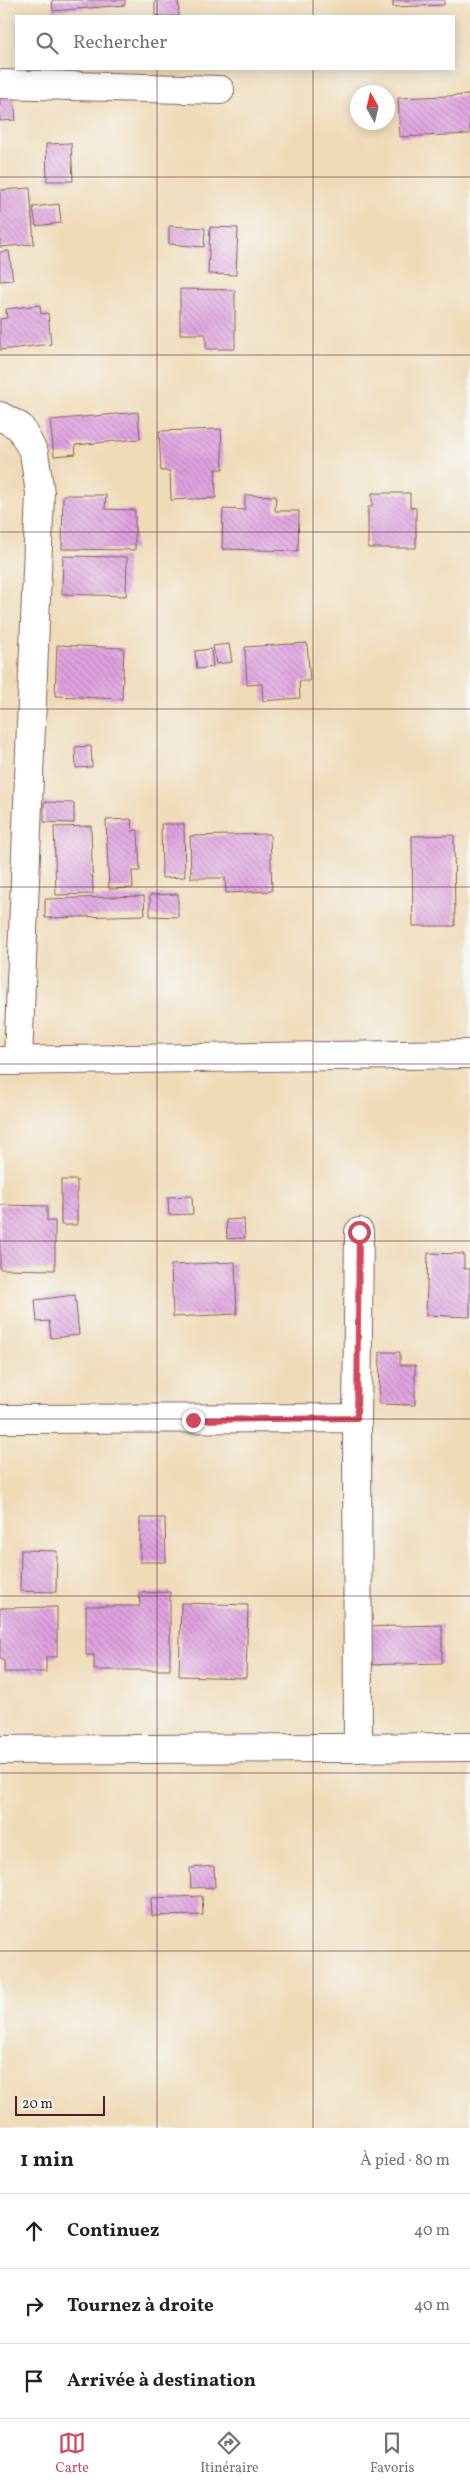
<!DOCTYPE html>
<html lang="fr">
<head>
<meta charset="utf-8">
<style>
	body { margin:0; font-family:Vollkorn,serif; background:#f2f2f2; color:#202124 }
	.compass { position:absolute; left:350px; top:85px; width:45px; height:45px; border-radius:50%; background:#fff; box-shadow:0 2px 12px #0003; rotate:352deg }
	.scale { position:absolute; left:15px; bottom:12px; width:90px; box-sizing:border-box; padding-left:5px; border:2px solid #4a1f2b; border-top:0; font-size:14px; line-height:18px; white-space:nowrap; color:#4a1f2b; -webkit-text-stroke:4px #f6f6f2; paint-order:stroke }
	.stop { position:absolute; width:15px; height:15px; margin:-11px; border:4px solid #d1495b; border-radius:50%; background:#fff }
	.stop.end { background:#d1495b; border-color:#fff; box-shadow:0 1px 5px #0008 }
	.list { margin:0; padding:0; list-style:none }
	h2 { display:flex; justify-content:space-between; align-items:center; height:65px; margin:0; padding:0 20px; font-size:21px }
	h2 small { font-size:16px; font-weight:400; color:#757577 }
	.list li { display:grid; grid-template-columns:32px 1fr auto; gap:15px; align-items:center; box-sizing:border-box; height:75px; padding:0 20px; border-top:1px solid #e0e0e0 }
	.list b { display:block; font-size:19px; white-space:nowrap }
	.list em { font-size:16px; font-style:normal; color:#757577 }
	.icon { flex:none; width:28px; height:28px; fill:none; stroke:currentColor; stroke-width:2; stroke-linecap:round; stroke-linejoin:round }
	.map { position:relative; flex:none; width:470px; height:2128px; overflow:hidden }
	.search { position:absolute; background:#fff; box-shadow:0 2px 12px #0003; left:15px; right:15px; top:15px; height:55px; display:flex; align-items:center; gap:12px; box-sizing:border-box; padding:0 18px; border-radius:0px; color:#757577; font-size:19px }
	.sheet { height:290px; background:#fff }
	nav { display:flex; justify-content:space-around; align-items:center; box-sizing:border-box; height:70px; border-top:1px solid #e0e0e0; background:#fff; font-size:14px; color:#757577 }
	nav a { display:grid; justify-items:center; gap:2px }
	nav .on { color:#d1495b }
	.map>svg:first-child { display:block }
</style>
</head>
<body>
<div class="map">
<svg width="470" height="2128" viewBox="0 0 470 2128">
	<defs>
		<pattern id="building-back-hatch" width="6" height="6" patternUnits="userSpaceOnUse" patternTransform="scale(1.25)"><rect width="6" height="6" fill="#dfa2e0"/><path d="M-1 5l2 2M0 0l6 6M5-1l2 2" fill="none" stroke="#b783b6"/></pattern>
	</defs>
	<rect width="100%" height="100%" fill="#f6f6f2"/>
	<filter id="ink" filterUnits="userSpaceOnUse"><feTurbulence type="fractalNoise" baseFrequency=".02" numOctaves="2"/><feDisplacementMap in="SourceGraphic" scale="10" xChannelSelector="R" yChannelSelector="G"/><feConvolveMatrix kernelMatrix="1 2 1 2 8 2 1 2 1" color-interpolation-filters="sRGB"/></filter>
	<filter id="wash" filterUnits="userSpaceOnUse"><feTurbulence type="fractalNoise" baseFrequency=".0096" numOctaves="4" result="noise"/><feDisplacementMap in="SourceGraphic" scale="20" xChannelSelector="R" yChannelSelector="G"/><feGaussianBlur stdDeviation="1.12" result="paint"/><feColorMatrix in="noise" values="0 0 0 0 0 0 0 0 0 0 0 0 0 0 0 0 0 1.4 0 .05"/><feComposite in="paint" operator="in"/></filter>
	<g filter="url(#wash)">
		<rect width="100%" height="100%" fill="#f0dbb9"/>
		<g id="blocks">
			<path fill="url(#building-back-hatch)" d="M52,0H125V5L53,11Z
				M155,0H178L179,16H155Z
				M393,0H444V5L393,7Z
				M13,88L16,120L0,121V90Z
				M469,95L470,134L400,137L398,98Z
				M71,143L73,181H47L46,144Z
				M30,188L34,244L0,247V190Z
				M59,204L61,223L36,226L33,207Z
				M169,226L205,228L204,247L169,244Z
				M210,227L238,228L236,275L208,274Z
				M9,251L13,280L0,281V252Z
				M180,289L235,290V349H206V334H180Z
				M40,305L41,314L48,313L51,344L0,350V319L7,318L6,309Z
				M138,412L140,439L75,445L76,454L54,456L50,420Z
				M221,429L223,469H215L216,498L171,500L170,471H161L159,431Z
				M372,493H410V507L416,508V548H368V507H372Z
				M63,495H106L105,509L135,510V550L62,549Z
				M245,495L276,496L275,511H299L298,551L222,549L223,509L245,510Z
				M63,556L127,557L126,596L62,594Z
				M307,643L310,681H299L300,698L263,701L262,684L247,685L245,647Z
				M229,644L232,662L216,664L213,646Z
				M57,645L124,648L122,699L55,696Z
				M211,649L213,667L197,669L195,651Z
				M91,746L92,767L76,768L75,747Z
				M44,802L74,803V823L44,822Z
				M131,819L132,831L138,830L140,871H132L133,888L109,889L106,820Z
				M161,824H184L185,877L162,878Z
				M91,826L93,894L56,895L54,827Z
				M270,834L272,891L226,893L225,878H191L190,836Z
				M454,835L455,926H413L412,836Z
				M178,894V917L150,916V895Z
				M144,896L145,915L45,918V899Z
				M61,1180H77V1225H61Z
				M192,1196L193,1214L169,1215L168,1197Z
				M0,1205L47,1206V1221H55V1270L0,1269Z
				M244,1219L245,1238L227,1239L226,1220Z
				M428,1253L464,1254V1269H470V1317L426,1315Z
				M235,1262L237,1314L173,1317L171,1265Z
				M75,1295L79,1335L51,1338L49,1321L37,1322L35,1300Z
				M380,1352H400V1365H415V1405L379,1404Z
				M140,1518H165L166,1562H140Z
				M21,1550L57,1551L56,1592L20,1591Z
				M170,1592V1670H94V1655H86V1606H140L139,1593Z
				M181,1603L248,1605L246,1678L179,1676Z
				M57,1607V1657H46V1672H4V1659H0V1608Z
				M442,1625V1663L363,1665L362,1627Z
				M214,1866L215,1887L191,1888L190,1868Z
				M202,1896L203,1915L152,1916L151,1898Z"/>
		</g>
	</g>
	<g filter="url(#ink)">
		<use href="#blocks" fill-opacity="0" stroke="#84615d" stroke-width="1"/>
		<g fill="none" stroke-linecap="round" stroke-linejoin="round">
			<defs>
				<path id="minor" d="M0,84L220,90
					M0,416L20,427L34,453L40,493L18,1061
					M0,1061L470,1054
					M357,1418L358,1748
					M0,1419L357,1418L359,1232
					M0,1750L470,1747"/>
			</defs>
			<use href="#minor" stroke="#84615d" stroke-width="30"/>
			<use href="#minor" stroke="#fff" stroke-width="28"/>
		</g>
	</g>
	<g fill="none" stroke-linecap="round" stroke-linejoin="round" filter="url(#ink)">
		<path stroke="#d1495b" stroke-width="6" d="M193,1420L357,1418L359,1232"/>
	</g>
	<path fill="none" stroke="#4a1f2b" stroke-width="1" stroke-opacity="0.55" d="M157,0V16M313,0V16M157,69V2128M313,69V2128M0,177H470M0,355H470M0,532H470M0,709H470M0,887H470M0,1064H470M0,1241H470M0,1419H470M0,1596H470M0,1773H470M0,1951H470"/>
</svg>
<svg class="compass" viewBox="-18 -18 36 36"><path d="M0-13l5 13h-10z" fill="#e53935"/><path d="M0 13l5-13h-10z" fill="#757577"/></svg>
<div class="scale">20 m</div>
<div class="stop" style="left:359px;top:1232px"></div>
<div class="stop end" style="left:193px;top:1420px"></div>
<div class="search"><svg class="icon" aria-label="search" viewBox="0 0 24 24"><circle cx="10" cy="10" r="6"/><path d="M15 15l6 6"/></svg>Rechercher</div>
</div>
<section class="sheet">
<h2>1 min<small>À pied · 80 m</small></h2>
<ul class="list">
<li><svg class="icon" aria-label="ahead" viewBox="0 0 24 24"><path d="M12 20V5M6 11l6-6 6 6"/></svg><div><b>Continuez</b></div><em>40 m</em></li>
<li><svg class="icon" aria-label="right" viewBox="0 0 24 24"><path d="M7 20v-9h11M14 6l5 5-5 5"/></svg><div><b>Tournez à droite</b></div><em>40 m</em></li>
<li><svg class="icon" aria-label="arrive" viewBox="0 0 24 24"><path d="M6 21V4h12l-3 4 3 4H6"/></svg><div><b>Arrivée à destination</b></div></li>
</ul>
</section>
<nav>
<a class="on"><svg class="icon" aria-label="map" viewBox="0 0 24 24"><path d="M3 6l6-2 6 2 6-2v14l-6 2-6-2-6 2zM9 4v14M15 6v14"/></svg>Carte</a>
<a><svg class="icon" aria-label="directions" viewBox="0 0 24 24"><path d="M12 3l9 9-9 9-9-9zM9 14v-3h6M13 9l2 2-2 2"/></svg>Itinéraire</a>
<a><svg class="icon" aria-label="saved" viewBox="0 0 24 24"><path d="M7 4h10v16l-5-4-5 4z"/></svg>Favoris</a>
</nav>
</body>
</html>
